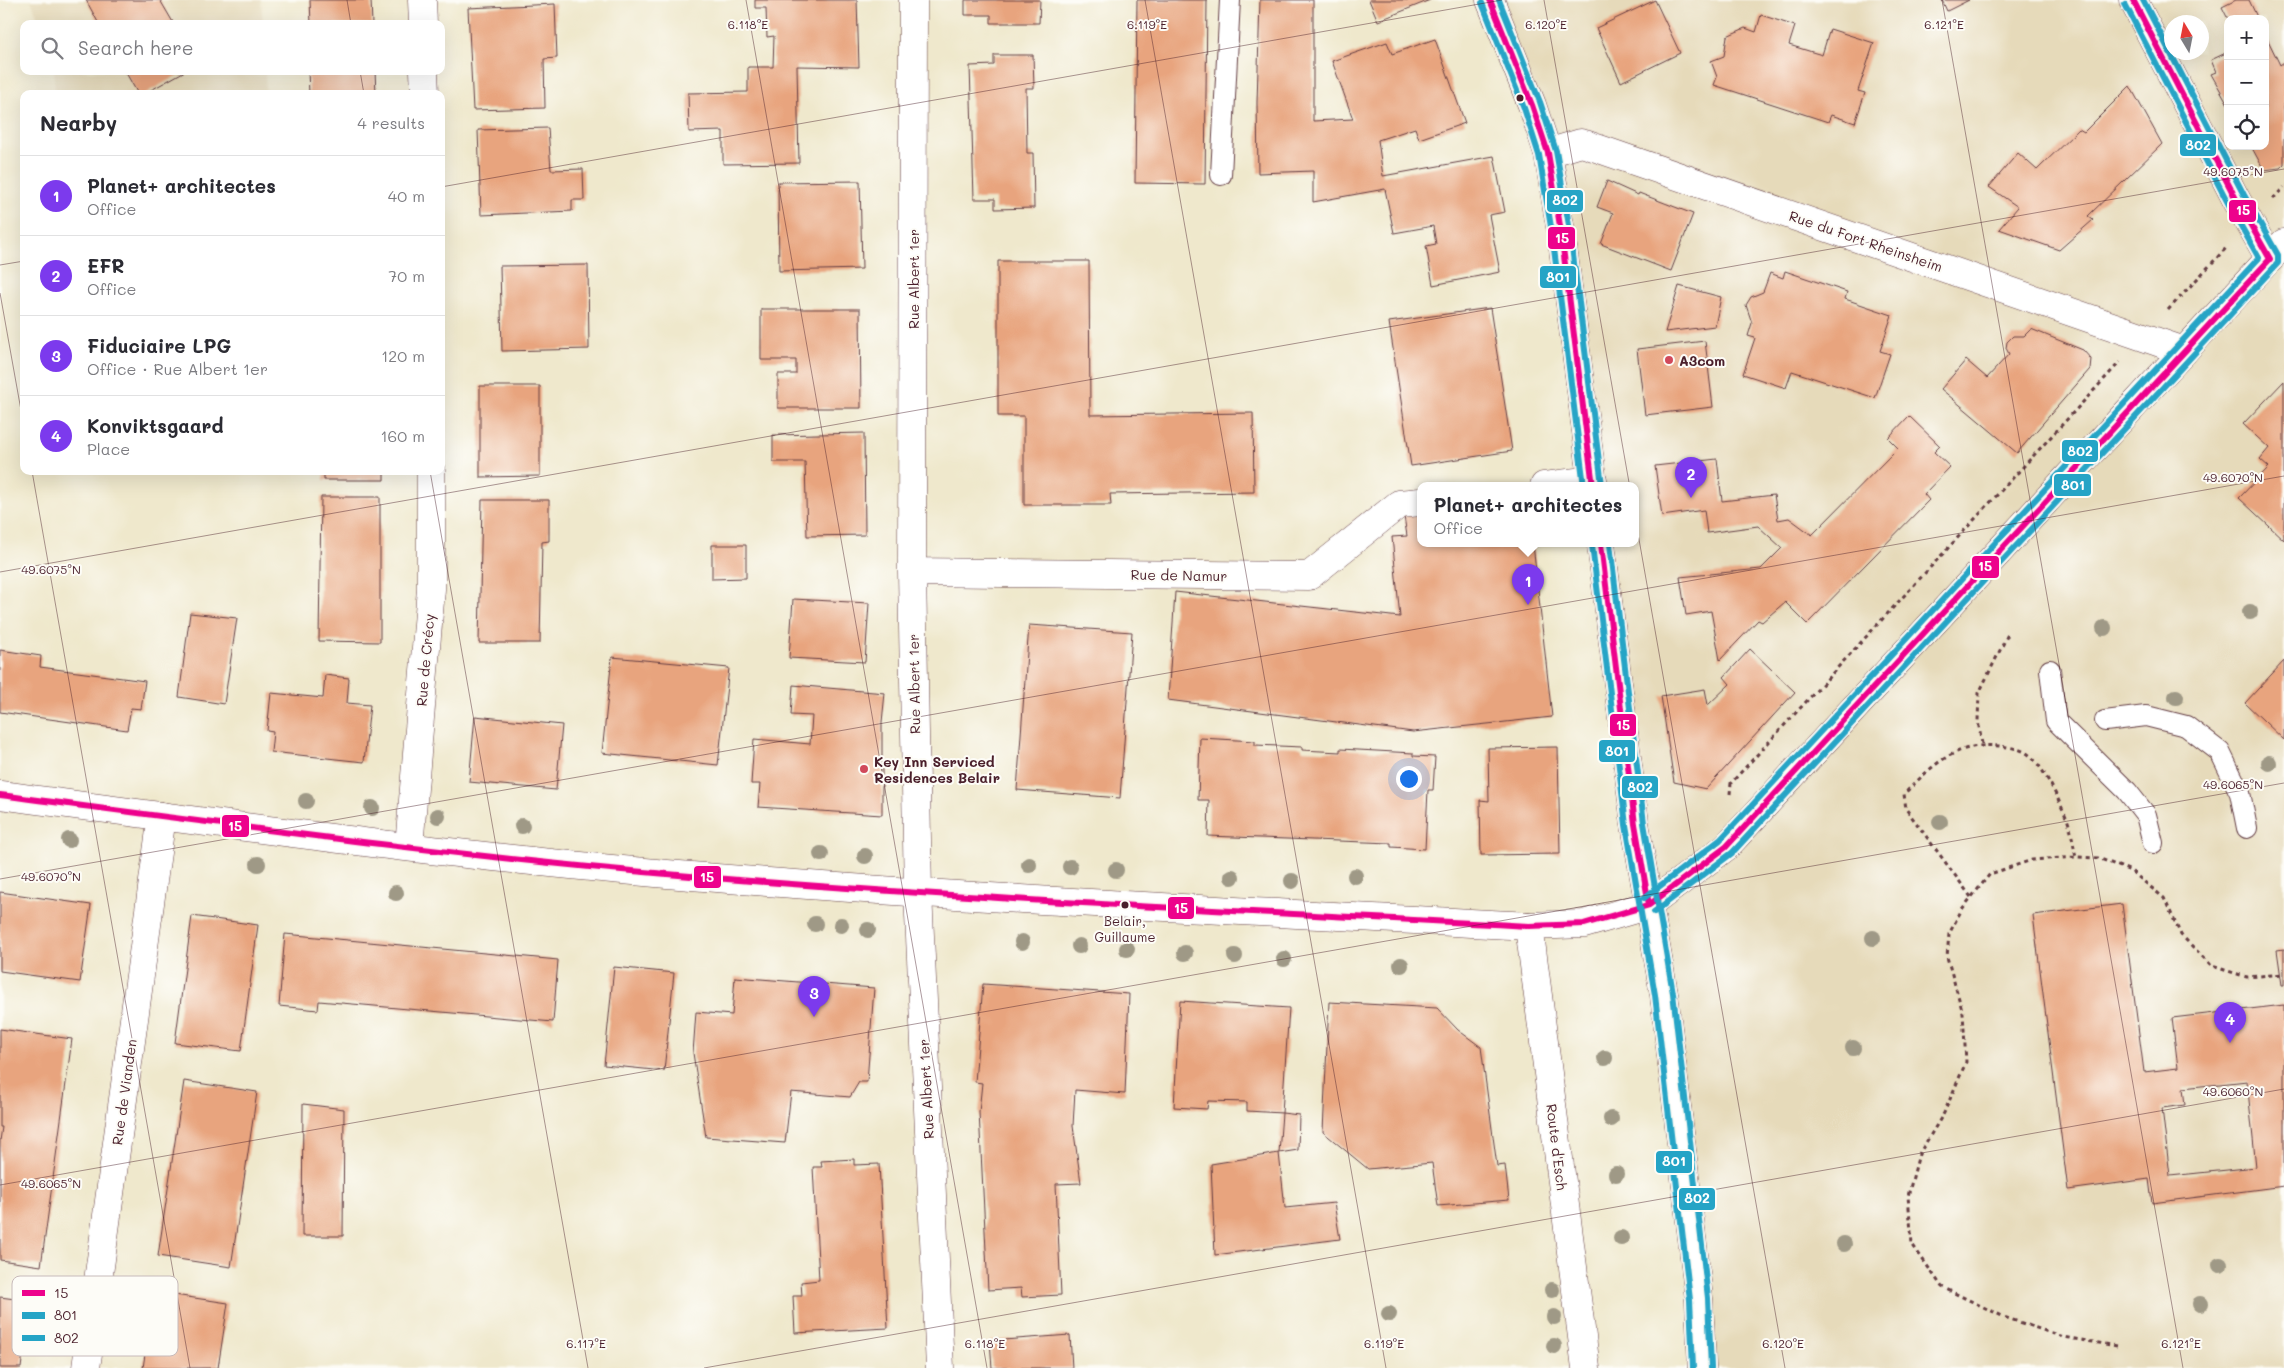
<!DOCTYPE html>
<html lang="en">
<head>
<meta charset="utf-8">
<style>
	body { margin:0; font-family:Mali,sans-serif; background:#f2f2f3; color:#2b2b33 }
	.controls { position:absolute; right:15px; top:15px; display:grid; overflow:hidden; border-radius:10px; box-shadow:0 5px 20px #0002 }
	.controls button { width:45px; height:45px; display:grid; place-items:center; padding:0; border:0; border-bottom:1px solid #e1e1e2; background:#fff; color:#2b2b33; font:25px sans-serif }
	.compass { position:absolute; left:2164px; top:15px; width:45px; height:45px; border-radius:50%; background:#fff; box-shadow:0 5px 20px #0002; rotate:350deg }
	.you { position:absolute; left:1408px; top:778px; width:18px; height:18px; margin:-12px; border:4px solid #fff; border-radius:50%; background:#1a73e8; box-shadow:0 0 0 8px #1a73e833 }
	.badge { display:grid; place-items:center; width:32px; height:32px; border-radius:50%; background:#7c3aed; color:#fff; font-size:16px; font-weight:700 }
	.pin { position:absolute; translate:-50% -41px; filter:drop-shadow(0 1px 2px #0008) }
	.pin::after { content:''; position:absolute; top:26px; width:18px; height:15px; background:inherit; clip-path:polygon(0 0,100% 0,50% 100%) }
	.popup { position:absolute; left:1417px; top:482px; width:222px; height:65px; box-sizing:border-box; display:grid; place-content:center; border-radius:10px; background:#fff; filter:drop-shadow(0 1px 4px #0005); font-size:16px; white-space:nowrap; color:#7c7c81 }
	.popup b { font-size:19px; color:#2b2b33 }
	.popup::after { content:''; position:absolute; left:50%; top:100%; margin-left:-10px; border:10px solid transparent; border-top-color:#fff }
	.list { margin:0; padding:0; list-style:none }
	h2 { display:flex; justify-content:space-between; align-items:center; height:65px; margin:0; padding:0 20px; font-size:21px }
	h2 small { font-size:16px; font-weight:400; color:#7c7c81 }
	.list li { display:grid; grid-template-columns:32px 1fr auto; gap:15px; align-items:center; box-sizing:border-box; height:80px; padding:0 20px; border-top:1px solid #e1e1e2 }
	.list b { display:block; font-size:19px; white-space:nowrap }
	.list p { margin:0; font-size:16px; white-space:nowrap; color:#7c7c81 }
	.list em { font-size:16px; font-style:normal; color:#7c7c81 }
	.icon { flex:none; width:28px; height:28px; fill:none; stroke:currentColor; stroke-width:2; stroke-linecap:round; stroke-linejoin:round }
	.map { position:relative; flex:none; width:2284px; height:1368px; overflow:hidden }
	.search { position:absolute; background:#fff; box-shadow:0 5px 20px #0002; left:20px; top:20px; width:425px; height:55px; display:flex; align-items:center; gap:12px; box-sizing:border-box; padding:0 18px; border-radius:10px; color:#7c7c81; font-size:19px }
	.panel { position:absolute; background:#fff; box-shadow:0 5px 20px #0002; left:20px; top:90px; width:425px; height:385px; border-radius:10px }
	.map>svg:first-child { display:block }
</style>
</head>
<body>
<div class="map">
<svg width="2284" height="1368" viewBox="0 0 2284 1368">
	<rect width="100%" height="100%" fill="#fdfcf7"/>
	<filter id="ink" filterUnits="userSpaceOnUse"><feTurbulence type="fractalNoise" baseFrequency=".02" numOctaves="2"/><feDisplacementMap in="SourceGraphic" scale="10" xChannelSelector="R" yChannelSelector="G"/><feConvolveMatrix kernelMatrix="1 2 1 2 8 2 1 2 1" color-interpolation-filters="sRGB"/></filter>
	<filter id="wash" filterUnits="userSpaceOnUse"><feTurbulence type="fractalNoise" baseFrequency=".0096" numOctaves="4" result="noise"/><feDisplacementMap in="SourceGraphic" scale="20" xChannelSelector="R" yChannelSelector="G"/><feGaussianBlur stdDeviation="1.12" result="paint"/><feColorMatrix in="noise" values="0 0 0 0 0 0 0 0 0 0 0 0 0 0 0 0 0 1.4 0 .05"/><feComposite in="paint" operator="in"/></filter>
	<g filter="url(#wash)">
		<rect width="100%" height="100%" fill="#efe8cc"/>
		<path fill="#e6daba" fill-rule="evenodd" d="M31,0H261L263,24H40Z
			M1490,0H2284V1368H1702L1601,544H1636V486H1593L1561,232ZM2228,19H2265V146H2228ZM2172,22H2202V52H2172Z
			M54,71H265L266,94H55Z"/>
		<g id="blocks">
			<path fill="#e8a47e" fill-rule="evenodd" d="M86,0H160L174,24H99Z
				M310,0H371L372,24H311Z
				M755,0H857L859,67L797,66L799,163L723,164V131L689,132L688,93L748,92V67H773L774,36L767,37L766,8H755Z
				M965,0H1040L1039,23H991V15H965Z
				M1137,0H1207L1205,184L1135,183Z
				M1260,0H1313V121L1353,119L1332,61L1387,42L1392,54L1435,39L1465,123L1419,139L1415,128L1378,140L1383,176L1494,156L1505,212L1489,215L1500,272L1433,285L1426,246L1436,244L1433,226L1394,233L1385,189L1313,202V171L1258,173L1257,103Z
				M1369,0H1430L1378,21Z
				M1655,0L1680,53L1621,82L1596,28Z
				M1942,0H1969L1947,11Z
				M2236,0H2249L2258,19H2228L2222,7Z
				M555,4L557,58L544,59L545,108L473,110L468,8Z
				M1761,15L1795,26L1789,45L1822,55L1830,29L1874,43L1858,91L1865,93L1855,123L1831,115L1828,122L1714,85L1717,77L1711,61L1724,56L1727,36L1745,28L1756,32Z
				M2265,34L2280,65L2284,62V164L2280,168L2264,170L2251,146H2265Z
				M2228,52V104L2211,74L2216,72L2211,60Z
				M994,55H1033L1034,88H1026L1027,153H1033L1034,208L995,209V199H974L970,66L994,65Z
				M125,71H185L144,94H138Z
				M308,71H375L376,94H309Z
				M2130,86L2162,144L2088,216L2093,220L2059,250L1999,229L2018,207L1989,187L2018,153L2037,170L2079,129L2084,132Z
				M548,128L551,170L583,169L584,200H572V211L481,215L478,130Z
				M860,181L862,269L779,271L778,182Z
				M1607,181L1638,195L1639,193L1693,214L1671,271L1601,244L1613,213L1597,207Z
				M998,261H1089L1090,415L1253,413L1254,492L1110,494L1111,505H1024V416H998Z
				M588,265L589,349L502,351L500,266Z
				M1785,271L1847,292L1845,299L1892,315L1880,351L1890,354L1875,398L1792,371L1786,388L1743,374L1755,338L1748,336L1752,323L1746,305L1751,297L1763,292L1770,273L1783,278Z
				M1679,286L1721,297L1715,326L1665,332Z
				M1490,308L1512,451L1411,466L1389,322Z
				M761,309H860L861,408H778V374H796V360H761Z
				M2031,329L2083,350L2091,359L2090,369L2017,453L1941,389L1966,360L1987,378L2009,354L2006,348L2007,342L2013,336H2024Z
				M1705,341L1713,407L1645,415L1637,349Z
				M2284,381V540L2239,498L2269,467L2260,459L2269,448L2243,424Z
				M480,386H540V476L480,477Z
				M1909,416L1940,446L1934,452L1950,467L1924,494L1929,500L1807,624L1785,602L1762,622L1758,620L1720,660L1711,611L1686,615L1680,577L1761,569L1782,548L1758,526L1707,533L1704,510L1662,516L1655,466L1717,459L1722,501L1774,495L1778,520L1789,518L1812,535L1898,448L1888,438Z
				M864,433L865,535L807,536L805,462H773V435Z
				M324,471H384V480H324Z
				M321,497H380V642L319,641Z
				M482,500H549V541L542,542L540,643H479Z
				M1420,514V544H1533L1552,717L1413,732L1168,700L1175,592L1400,617L1392,537L1407,536L1404,516Z
				M712,545H746V578L712,579Z
				M793,599L869,603L865,662L789,658Z
				M190,613L237,618L224,704L179,697Z
				M1029,625L1132,632L1120,798L1017,790Z
				M1750,649L1795,692L1706,789L1674,782L1661,696L1705,689L1708,705L1730,684L1724,677Z
				M0,650L41,656L40,667L145,681L141,709L131,708L127,730L0,712Z
				M612,657L729,668L718,765L602,753Z
				M2284,661V740L2245,703Z
				M325,675L349,678L347,703L370,705L364,762L271,752L273,732L267,731L271,693L323,698Z
				M793,685L885,693L882,722V815L758,807L760,784H751L754,739L810,744L812,716L791,715Z
				M475,716L562,725L556,790L469,782Z
				M1200,738L1255,741V745L1302,747V750L1340,752V749L1413,753V756L1435,757L1433,790H1428L1425,849L1391,847V843L1208,836L1209,800H1198Z
				M1558,747L1560,854L1481,855L1480,800L1489,801L1488,748Z
				M0,892L91,905L80,982L0,971Z
				M2122,904L2144,1072L2178,1068L2172,1018L2284,1005V1186L2152,1203L2149,1179L2068,1190L2033,915ZM2247,1081L2256,1167L2170,1176L2162,1108L2185,1105L2183,1088Z
				M192,916L258,925L241,1051L175,1043Z
				M285,934L558,960L553,1022L319,1001L318,1010L279,1006Z
				M2284,949V985H2282L2277,950Z
				M614,967L674,973L664,1071L604,1065Z
				M735,977L874,988L867,1082H859L850,1097L791,1092L785,1143L706,1137L693,1053L696,1012L732,1015Z
				M983,984L1129,994L1125,1094L1075,1090L1073,1126L1081,1183L1056,1184L1061,1295L1022,1297L1021,1288L988,1290L979,1112L982,1083L975,1082Z
				M1180,1001L1289,1008L1282,1113L1247,1111V1102L1208,1101L1207,1109L1174,1107Z
				M1329,1002L1437,1008L1458,1030L1481,1047L1497,1166L1505,1165L1509,1200L1438,1206L1432,1163L1368,1169L1323,1132Z
				M0,1029L72,1039L41,1266L0,1260V1141L2,1127H0Z
				M184,1081L257,1092L231,1267L158,1256Z
				M303,1104L344,1109L343,1236H302Z
				M1282,1113L1299,1115L1298,1150L1279,1153Z
				M1279,1153L1285,1208L1334,1203L1340,1239L1215,1255L1211,1164Z
				M854,1159V1165L879,1164L888,1328L795,1333L793,1296H802L801,1282L819,1280L813,1167H822L821,1161Z
				M154,1292L228,1303L218,1368H143Z
				M0,1297L30,1301L21,1368H0Z
				M1070,1335L1072,1368H992L990,1341Z"/>
		</g>
	</g>
	<g filter="url(#ink)">
		<use href="#blocks" fill-opacity="0" stroke="#633d43" stroke-width="1"/>
		<g fill="none" stroke-linecap="round" stroke-linejoin="round">
			<defs>
				<path id="lane" d="M1221,175L1230,0
					M2050,670L2056,721L2127,791L2146,815L2153,843
					M2105,721L2146,716L2186,726L2220,752L2240,793L2247,828"/>
				<path id="street" d="M422,0L423,24
					M913,0L912,572L918,893L940,1368
					M424,71L425,94
					M1548,153L1581,143L1585,144L2184,351
					M1544,486L1593,480
					M912,572L1309,576L1399,504L1420,502
					M409,847L431,589V471
					M1529,926L1586,1368
					M86,1368L162,816"/>
				<path id="secondary" d="M2133,0L2236,199L2270,259"/>
				<path id="primary" d="M1490,0L1532,105L1548,153L1561,232L1593,486
					M1601,544L1635,824L1664,994L1699,1299L1702,1368
					M0,795C222,824 444,855 667,874C954,898 1241,911 1529,926L1584,924L1649,905L1726,847L2284,243"/>
			</defs>
			<use href="#lane" stroke="#633d43" stroke-width="22"/>
			<use href="#street" stroke="#633d43" stroke-width="29"/>
			<use href="#secondary" stroke="#633d43" stroke-width="29"/>
			<use href="#primary" stroke="#633d43" stroke-width="29"/>
			<path stroke="#633d43" stroke-width="3" stroke-dasharray="4 4" stroke-linecap="butt" d="M2273,199L2284,187
				M2168,310L2227,247
				M1982,744L1978,721L1979,693L2009,632
				M1730,794L1731,783L2120,362
				M1971,897L1906,809L1904,794C1933,765 1955,742 1999,746C2008,747 2020,748 2028,754C2044,766 2059,801 2067,819C2072,831 2073,845 2076,857
				M2117,1346L2063,1337L2004,1317L1942,1287L1912,1244L1908,1196L1919,1154L1944,1113L1966,1062L1963,1013L1947,957L1949,934L1962,909L1990,874L2032,860L2076,857L2098,858L2131,871L2164,898L2181,935L2212,966L2247,977L2284,974"/>
			<use href="#lane" stroke="#fff" stroke-width="20"/>
			<use href="#street" stroke="#fff" stroke-width="28"/>
			<use href="#secondary" stroke="#fff" stroke-width="28"/>
			<use href="#primary" stroke="#fff" stroke-width="28"/>
			<defs>
				<path id="bus-1" d="M1490,0L1532,105L1548,153L1561,232L1593,486
					M1601,544L1635,824L1649,905
					M0,795C222,824 444,855 667,874C953,899 1241,911 1529,926L1584,924L1649,905L1726,847L2270,259L2236,199L2133,0"/>
				<path id="bus-2" d="M1482,3L1524,108L1539,155L1552,233L1584,486
					M1592,545L1626,825L1655,995L1690,1300L1693,1368
					M1654,912L1732,853L2278,263V255L2244,195L2143,0"/>
				<path id="bus-3" d="M1499,0L1540,102L1556,151L1570,231L1602,485
					M1610,544L1644,823L1673,993L1708,1298L1711,1368
					M1644,898L1720,840L2259,258L2228,203L2125,4"/>
			</defs>
			<use href="#bus-1" stroke="#fdfcf7" stroke-width="10"/>
			<use href="#bus-2" stroke="#fdfcf7" stroke-width="10"/>
			<use href="#bus-3" stroke="#fdfcf7" stroke-width="10"/>
			<use href="#bus-1" stroke="#ed028c" stroke-width="6"/>
			<use href="#bus-2" stroke="#25a4c6" stroke-width="6"/>
			<use href="#bus-3" stroke="#25a4c6" stroke-width="6"/>
		</g>
		<g fill="#9f9986">
			<circle cx="2250" cy="612" r="8"/>
			<circle cx="2104" cy="628" r="8"/>
			<circle cx="2176" cy="697" r="8"/>
			<circle cx="2269" cy="763" r="8"/>
			<circle cx="306" cy="801" r="8"/>
			<circle cx="372" cy="808" r="8"/>
			<circle cx="438" cy="816" r="8"/>
			<circle cx="1940" cy="822" r="8"/>
			<circle cx="522" cy="826" r="8"/>
			<circle cx="69" cy="840" r="8"/>
			<circle cx="821" cy="854" r="8"/>
			<circle cx="865" cy="856" r="8"/>
			<circle cx="258" cy="864" r="8"/>
			<circle cx="1029" cy="865" r="8"/>
			<circle cx="1070" cy="867" r="8"/>
			<circle cx="1116" cy="870" r="8"/>
			<circle cx="1355" cy="876" r="8"/>
			<circle cx="1232" cy="877" r="8"/>
			<circle cx="1292" cy="881" r="8"/>
			<circle cx="396" cy="893" r="8"/>
			<circle cx="815" cy="924" r="8"/>
			<circle cx="841" cy="925" r="8"/>
			<circle cx="868" cy="930" r="8"/>
			<circle cx="1873" cy="938" r="8"/>
			<circle cx="1022" cy="942" r="8"/>
			<circle cx="1079" cy="946" r="8"/>
			<circle cx="1127" cy="949" r="8"/>
			<circle cx="1185" cy="953" r="8"/>
			<circle cx="1235" cy="956" r="8"/>
			<circle cx="1284" cy="959" r="8"/>
			<circle cx="1401" cy="965" r="8"/>
			<circle cx="1853" cy="1048" r="8"/>
			<circle cx="1605" cy="1058" r="8"/>
			<circle cx="1611" cy="1119" r="8"/>
			<circle cx="1616" cy="1174" r="8"/>
			<circle cx="1621" cy="1238" r="8"/>
			<circle cx="1844" cy="1244" r="8"/>
			<circle cx="2220" cy="1265" r="8"/>
			<circle cx="1552" cy="1290" r="8"/>
			<circle cx="2200" cy="1304" r="8"/>
			<circle cx="1389" cy="1314" r="8"/>
			<circle cx="1554" cy="1317" r="8"/>
			<circle cx="1554" cy="1346" r="8"/>
		</g>
	</g>
	<path fill="none" stroke="#4a1f2b" stroke-width="1" stroke-opacity="0.45" d="M347,0L351,24M746,0L987,1368M1145,0L1386,1368M1544,0L1785,1368M1942,0L2183,1368M360,71L364,94M441,187L1502,0M0,265L24,261M0,293L24,427M32,471L190,1368M430,471L588,1368M0,572L2284,169M0,879L2284,476M0,1185L2284,783M704,1368L2284,1089"/>
	<g fill="#4a1f2b" stroke="#fdfcf7" stroke-width="2">
		<circle cx="1520" cy="98" r="4.5"/>
		<circle cx="1125" cy="905" r="4.5"/>
	</g>
	<g fill="#d1495b" stroke="#fdfcf7" stroke-width="2">
		<circle cx="1669" cy="360" r="5"/>
		<circle cx="864" cy="769" r="5"/>
	</g>
	<g text-anchor="middle" dominant-baseline="central" stroke-width="4" stroke-linejoin="round" paint-order="stroke">
		<g font-size="13" fill="#4a1f2b" stroke="#fdfcf7">
			<text x="1125" y="920">Belair,<tspan x="1125" dy="16">Guillaume</tspan></text>
		</g>
		<g font-size="14" fill="#4a1f2b" stroke="#fdfcf7">
			<text transform="translate(1866 241) rotate(19)">Rue du Fort Rheinsheim</text>
			<text transform="translate(913 279) rotate(-90)">Rue Albert 1er</text>
			<text transform="translate(1179 575) rotate(1)">Rue de Namur</text>
			<text transform="translate(425 660) rotate(-85)">Rue de Crécy</text>
			<text transform="translate(914 684) rotate(-91)">Rue Albert 1er</text>
			<text transform="translate(926 1089) rotate(-93)">Rue Albert 1er</text>
			<text transform="translate(124 1092) rotate(-82)">Rue de Vianden</text>
			<text transform="translate(1557 1147) rotate(83)">Route d'Esch</text>
		</g>
		<g font-size="14" font-weight="bold" fill="#4a1f2b" stroke="#fdfcf7" text-anchor="start">
			<text x="1679" y="360">A3com</text>
			<text x="874" y="761">Key Inn Serviced<tspan x="874" dy="16">Residences Belair</tspan></text>
		</g>
	</g>
	<rect x="12" y="1276" width="166" height="80" rx="8" fill="#fdfcf7" stroke="#c7baba" stroke-width="1"/>
	<rect x="22" y="1290" width="23" height="6" fill="#ed028c"/>
	<rect x="22" y="1312" width="23" height="7" fill="#25a4c6"/>
	<rect x="22" y="1335" width="23" height="6" fill="#25a4c6"/>
	<g font-size="14" fill="#4a1f2b">
		<text x="54" y="1298">15</text>
		<text x="54" y="1320">801</text>
		<text x="54" y="1343">802</text>
	</g>
	<g font-size="12" text-anchor="middle" fill="#4a1f2b" stroke="#fdfcf7" stroke-width="4" stroke-linejoin="round" paint-order="stroke">
		<text x="748" y="29">6.118°E</text>
		<text x="1147" y="29">6.119°E</text>
		<text x="1546" y="29">6.120°E</text>
		<text x="1944" y="29">6.121°E</text>
		<text x="2233" y="176">49.6075°N</text>
		<text x="2233" y="482">49.6070°N</text>
		<text x="51" y="574">49.6075°N</text>
		<text x="2233" y="789">49.6065°N</text>
		<text x="51" y="881">49.6070°N</text>
		<text x="2233" y="1096">49.6060°N</text>
		<text x="51" y="1188">49.6065°N</text>
		<text x="586" y="1348">6.117°E</text>
		<text x="985" y="1348">6.118°E</text>
		<text x="1384" y="1348">6.119°E</text>
		<text x="1783" y="1348">6.120°E</text>
		<text x="2181" y="1348">6.121°E</text>
	</g>
	<g stroke="#fdfcf7" stroke-width="2">
		<rect x="2179" y="133" width="38" height="24" rx="5" fill="#25a4c6"/>
		<rect x="1546" y="189" width="38" height="24" rx="5" fill="#25a4c6"/>
		<rect x="2228" y="199" width="29" height="24" rx="5" fill="#ed028c"/>
		<rect x="1547" y="226" width="29" height="24" rx="5" fill="#ed028c"/>
		<rect x="1539" y="265" width="38" height="24" rx="5" fill="#25a4c6"/>
		<rect x="2061" y="439" width="38" height="24" rx="5" fill="#25a4c6"/>
		<rect x="2053" y="473" width="39" height="24" rx="5" fill="#25a4c6"/>
		<rect x="1971" y="555" width="29" height="24" rx="5" fill="#ed028c"/>
		<rect x="1609" y="713" width="28" height="24" rx="5" fill="#ed028c"/>
		<rect x="1598" y="739" width="38" height="24" rx="5" fill="#25a4c6"/>
		<rect x="1621" y="775" width="38" height="24" rx="5" fill="#25a4c6"/>
		<rect x="221" y="814" width="29" height="24" rx="5" fill="#ed028c"/>
		<rect x="693" y="865" width="29" height="24" rx="5" fill="#ed028c"/>
		<rect x="1167" y="896" width="28" height="24" rx="5" fill="#ed028c"/>
		<rect x="1655" y="1150" width="38" height="24" rx="5" fill="#25a4c6"/>
		<rect x="1678" y="1187" width="38" height="24" rx="5" fill="#25a4c6"/>
	</g>
	<g font-size="14" text-anchor="middle" font-weight="bold" fill="#fff">
		<text x="2198" y="150">802</text>
		<text x="1565" y="205">802</text>
		<text x="2243" y="215">15</text>
		<text x="1562" y="243">15</text>
		<text x="1558" y="282">801</text>
		<text x="2080" y="456">802</text>
		<text x="2073" y="490">801</text>
		<text x="1985" y="571">15</text>
		<text x="1623" y="730">15</text>
		<text x="1617" y="756">801</text>
		<text x="1640" y="792">802</text>
		<text x="235" y="831">15</text>
		<text x="707" y="882">15</text>
		<text x="1181" y="913">15</text>
		<text x="1674" y="1166">801</text>
		<text x="1697" y="1203">802</text>
	</g>
</svg>
<div class="controls">
<button>+</button>
<button>−</button>
<button><svg class="icon" aria-label="locate" viewBox="0 0 24 24"><circle cx="12" cy="12" r="6"/><path d="M12 2v4M12 18v4M2 12h4M18 12h4"/></svg></button>
</div>
<svg class="compass" viewBox="-18 -18 36 36"><path d="M0-13l5 13h-10z" fill="#e53935"/><path d="M0 13l5-13h-10z" fill="#7c7c81"/></svg>
<div class="you"></div>
<div class="pin badge" style="left:1528px;top:605px">1</div>
<div class="popup"><b>Planet+ architectes</b>Office</div>
<div class="pin badge" style="left:1691px;top:498px">2</div>
<div class="pin badge" style="left:814px;top:1017px">3</div>
<div class="pin badge" style="left:2230px;top:1043px">4</div>
<div class="search"><svg class="icon" aria-label="search" viewBox="0 0 24 24"><circle cx="10" cy="10" r="6"/><path d="M15 15l6 6"/></svg>Search here</div>
<section class="panel">
<h2>Nearby<small>4 results</small></h2>
<ul class="list">
<li><span class="badge">1</span><div><b>Planet+ architectes</b><p>Office</p></div><em>40 m</em></li>
<li><span class="badge">2</span><div><b>EFR</b><p>Office</p></div><em>70 m</em></li>
<li><span class="badge">3</span><div><b>Fiduciaire LPG</b><p>Office · Rue Albert 1er</p></div><em>120 m</em></li>
<li><span class="badge">4</span><div><b>Konviktsgaard</b><p>Place</p></div><em>160 m</em></li>
</ul>
</section>
</div>
</body>
</html>
